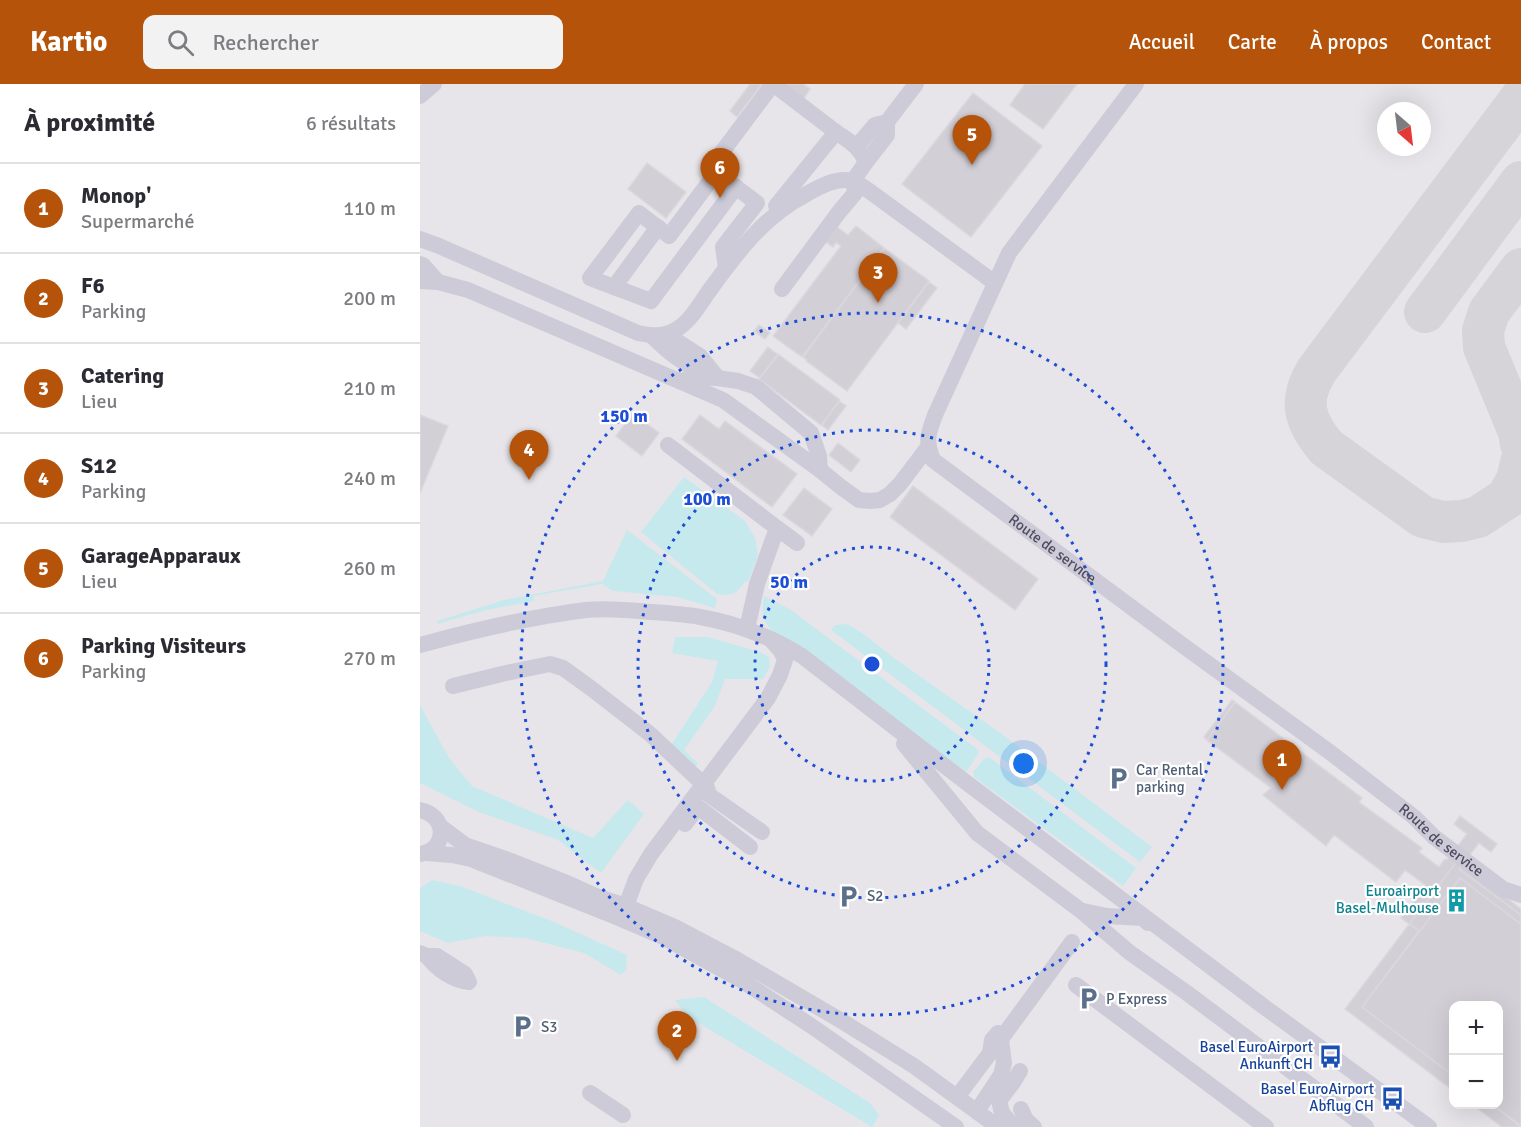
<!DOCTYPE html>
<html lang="fr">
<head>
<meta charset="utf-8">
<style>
	body { margin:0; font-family:Signika,sans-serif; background:#f2f2f3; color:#2b2b33 }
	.controls { position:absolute; right:18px; bottom:18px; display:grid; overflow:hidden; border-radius:12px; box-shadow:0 6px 24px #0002 }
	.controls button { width:54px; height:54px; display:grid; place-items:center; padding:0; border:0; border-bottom:2px solid #e1e1e2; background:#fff; color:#2b2b33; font:30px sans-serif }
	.compass { position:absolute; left:957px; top:18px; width:54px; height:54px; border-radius:50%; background:#fff; box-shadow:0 6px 24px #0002; rotate:152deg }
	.you { position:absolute; left:604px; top:680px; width:21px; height:21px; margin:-15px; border:4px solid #fff; border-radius:50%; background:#1a73e8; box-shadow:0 0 0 9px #1a73e833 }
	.badge { display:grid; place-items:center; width:39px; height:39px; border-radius:50%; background:#b45309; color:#fff; font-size:20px; font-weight:700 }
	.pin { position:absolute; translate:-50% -50px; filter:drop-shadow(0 2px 3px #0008) }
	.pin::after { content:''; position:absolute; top:32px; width:21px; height:18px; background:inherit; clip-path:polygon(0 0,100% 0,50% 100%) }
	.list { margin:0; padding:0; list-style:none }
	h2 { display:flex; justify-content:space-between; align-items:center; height:78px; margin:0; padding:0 24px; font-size:26px }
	h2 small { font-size:20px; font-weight:400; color:#7c7c81 }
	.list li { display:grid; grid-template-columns:39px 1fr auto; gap:18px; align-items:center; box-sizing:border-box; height:90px; padding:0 24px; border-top:2px solid #e1e1e2 }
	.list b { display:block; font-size:22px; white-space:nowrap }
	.list p { margin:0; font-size:20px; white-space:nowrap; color:#7c7c81 }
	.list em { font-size:20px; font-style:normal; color:#7c7c81 }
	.icon { flex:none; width:33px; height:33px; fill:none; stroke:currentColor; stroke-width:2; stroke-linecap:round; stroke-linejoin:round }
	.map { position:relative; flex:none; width:1101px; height:1043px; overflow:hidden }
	header { display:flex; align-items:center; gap:36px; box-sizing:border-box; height:84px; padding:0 30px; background:#b45309; color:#fff }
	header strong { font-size:28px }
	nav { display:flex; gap:33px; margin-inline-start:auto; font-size:21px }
	.search { width:420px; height:54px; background:#f2f2f3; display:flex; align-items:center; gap:15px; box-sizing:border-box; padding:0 21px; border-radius:12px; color:#7c7c81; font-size:22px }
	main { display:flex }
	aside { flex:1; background:#fff }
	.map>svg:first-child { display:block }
</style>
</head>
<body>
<header>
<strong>Kartio</strong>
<div class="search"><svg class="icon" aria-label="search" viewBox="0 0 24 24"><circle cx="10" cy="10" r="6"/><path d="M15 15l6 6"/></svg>Rechercher</div>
<nav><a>Accueil</a><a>Carte</a><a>À propos</a><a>Contact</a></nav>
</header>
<main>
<aside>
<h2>À proximité<small>6 résultats</small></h2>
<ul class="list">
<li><span class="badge">1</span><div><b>Monop'</b><p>Supermarché</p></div><em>110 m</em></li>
<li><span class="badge">2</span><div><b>F6</b><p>Parking</p></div><em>200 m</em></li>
<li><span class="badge">3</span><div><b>Catering</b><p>Lieu</p></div><em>210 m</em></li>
<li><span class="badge">4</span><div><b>S12</b><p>Parking</p></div><em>240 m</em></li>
<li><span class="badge">5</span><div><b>GarageApparaux</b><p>Lieu</p></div><em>260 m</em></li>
<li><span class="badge">6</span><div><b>Parking Visiteurs</b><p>Parking</p></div><em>270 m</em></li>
</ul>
</aside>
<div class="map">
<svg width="1101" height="1043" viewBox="0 0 1101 1043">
	<rect width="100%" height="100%" fill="#f5f4f3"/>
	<path fill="#e7e5e9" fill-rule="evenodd" d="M0,0H1101V1043H0ZM966,27H1002V63H966ZM1034,922H1078V1020H1034Z"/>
	<path fill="#c6e9ed" d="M264,393L325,437L335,454L338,471L328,498L325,497C318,509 311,513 297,510L221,448Z
		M207,446L297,515L295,524L257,513L193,507L182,500L113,512L114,517L66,526L17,540V537L84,516L183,497Z
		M344,512L371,526L557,665L559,669L546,688L352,547C341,534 342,529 344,512Z
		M427,540L444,550L470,571L576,646L732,763L720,778L411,546L415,541Z
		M255,553H288L340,568L349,573L350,582L343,595H305L295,622L264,666L278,679L273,685L250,663L292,598L298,577L252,569Z
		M0,621L29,674L52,702L173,754L208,716L224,730L181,789L138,756L59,728L0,699Z
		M569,673L716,784L703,802L554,693L553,688L564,675Z
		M12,796L40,802L134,838L207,871L206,886L201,891L164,869L105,854L65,852L28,859L0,847V804Z
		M284,913L450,1019L459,1031L452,1043L267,932L255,916Z"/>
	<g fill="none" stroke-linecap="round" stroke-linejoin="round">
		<path stroke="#d6d4d8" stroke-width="42" d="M1101,14L897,286C878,316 884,338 907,364L1003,433L1023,438L1042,437L1058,433L1087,414L1097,396L1101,379
			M1101,185L1069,228L1063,247L1064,263L1099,348L1101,360
			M1005,228L1101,98"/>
	</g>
	<path fill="#d3cfd7" stroke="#dad7dd" stroke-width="1.5" d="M330,0H342L317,33L310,27Z
		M362,0H383L390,5L383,16Z
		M605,0H657L623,45L590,21Z
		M553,9L622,62L551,153L482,100Z
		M227,79L266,108L246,134L208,105Z
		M436,142L464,164L382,273L353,252L421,162L416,158L413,163L406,158L417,143L428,151Z
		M464,164L509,197L427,307L386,277L387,276L383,273Z
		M509,198L517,204L486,245L478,239Z
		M339,241L350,249L345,255L334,247Z
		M348,263L358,271L340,294L330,287Z
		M358,270L420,316L401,341L339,295Z
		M419,317L426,322L408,346L402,341Z
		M213,329L239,349L222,372L196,352Z
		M0,331L28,342L0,409Z
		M280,331L299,345L305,337L377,390L352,423L262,355Z
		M418,359L440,376L431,388L409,371Z
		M493,402L618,495L595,526L470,433Z
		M384,404L412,425L392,452L363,431Z
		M812,616L815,618L787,656L784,653Z
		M815,618L942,714L939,718L1002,764L999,768L1019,783L1025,775L1027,776L1047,750L1034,740L1040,732L1077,760L1071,768L1059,759L1039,785L1101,831V1042L1072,1020H1078V922H1034V992L942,923L999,847L981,834L1005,801L985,786L976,798L914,751L906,762L843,711L851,704L787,656Z
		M1037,777L1101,825V840L1040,794L942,923L1034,992V1007L925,925Z
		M1052,1020H1072L1101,1043H1082Z"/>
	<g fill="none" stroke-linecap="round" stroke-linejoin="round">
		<g stroke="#cdcbd8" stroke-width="16">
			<path id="s1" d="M716,0L589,169L515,331C508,351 505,355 513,376L765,563L911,669L994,733L1014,753L1083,805L1101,811"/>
			<path d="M0,12L14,0"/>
			<path d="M437,62L455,41L467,38L496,0"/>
			<path d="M446,78L467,51V38"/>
			<path d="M296,89L249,152L219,129L170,194L231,217L316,103"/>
			<path d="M356,122L416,48C430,58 439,62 446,78L433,97L435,109L419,128L362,205"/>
			<path d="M0,155L19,162L218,249C232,252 244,253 257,245C272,236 282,216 292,203C318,167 345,132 385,111C399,103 416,93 433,97C439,99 446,105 452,109L575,199"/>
			<path d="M0,180L3,181L18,198"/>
			<path d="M306,184L303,163L337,119L290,84L353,0L416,48"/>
			<path d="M0,197L18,198L48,206L303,316L400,386L421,403L439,416L450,417L460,416L470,410L480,400L508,363"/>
			<path d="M194,203L238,143"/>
			<path d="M247,251L280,272L297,293"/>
			<path d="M232,252C251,271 265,281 290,291"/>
			<path d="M260,297L276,293L297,294L318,297L336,303L391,349L399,372L400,386"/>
			<path d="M248,361L357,444L337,500L327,545"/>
			<path d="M357,444L377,459"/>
			<path d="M0,561C55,546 109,533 166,526C186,524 209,526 230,528C246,529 263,530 280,533C315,539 351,553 382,572L543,696L843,922L1009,1043"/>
			<path d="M33,602L86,589L130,580L143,584L172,605L230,650L283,700"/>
			<path d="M484,660L557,749L660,826L709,868L767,909L946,1043"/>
			<path d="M285,697L289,711L342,748"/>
			<path d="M0,726C27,731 28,765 1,770"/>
			<path d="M265,740L278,723L330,763"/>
			<path d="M21,743L45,761L83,774L147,799L176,812L206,822L255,843L314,874L420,936L494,982L578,1043"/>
			<path d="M6,769L32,771L51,775L189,830L243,853L321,896L390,941L536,1043"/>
			<path d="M663,827L687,832L723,834L728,839"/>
			<path d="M201,831L206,822L216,795L231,770L348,614L360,591L365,576L361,567L352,557"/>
			<path d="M0,869L7,872H17L45,890L49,898C34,897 16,885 7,872"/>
			<path d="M656,901L846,1043"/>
			<path d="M170,1009L203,1031"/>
			<path d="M537,1013L570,969L572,956L578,949"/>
			<path d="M601,1025L606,1036L614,1043"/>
			<path d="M557,1027L581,991L584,979L581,955L652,858"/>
			<path d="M594,1043L582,1029L579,1017L594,997L600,987"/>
		</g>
	</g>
	<g fill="none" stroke="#1d4ed8" stroke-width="3" stroke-dasharray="3 6">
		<circle cx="452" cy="580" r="117"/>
		<circle cx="452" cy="580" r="234"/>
		<circle cx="452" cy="580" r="351"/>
	</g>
	<defs>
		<symbol id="parking-bare" viewBox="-9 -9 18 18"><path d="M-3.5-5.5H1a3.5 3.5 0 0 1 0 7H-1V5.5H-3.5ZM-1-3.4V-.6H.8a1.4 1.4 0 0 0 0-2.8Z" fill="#5c6f8a" stroke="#fff" stroke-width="2.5" paint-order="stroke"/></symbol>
		<symbol id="building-bare" viewBox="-9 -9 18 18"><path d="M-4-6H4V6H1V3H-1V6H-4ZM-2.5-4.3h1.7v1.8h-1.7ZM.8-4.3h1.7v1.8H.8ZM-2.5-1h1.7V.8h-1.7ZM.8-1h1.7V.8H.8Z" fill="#0f9aa8" stroke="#fff" stroke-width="2.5" paint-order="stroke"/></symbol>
		<symbol id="bus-bare" viewBox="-9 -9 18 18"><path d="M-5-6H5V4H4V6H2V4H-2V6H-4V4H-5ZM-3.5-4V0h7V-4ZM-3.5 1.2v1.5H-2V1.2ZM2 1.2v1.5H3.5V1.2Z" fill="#1a4fb4" stroke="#fff" stroke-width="2.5" paint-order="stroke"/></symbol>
	</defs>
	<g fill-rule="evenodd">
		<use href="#parking-bare" x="682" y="678" width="33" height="33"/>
		<use href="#parking-bare" x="412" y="796" width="33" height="33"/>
		<use href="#building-bare" x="1020" y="800" width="33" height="33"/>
		<use href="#parking-bare" x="652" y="898" width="33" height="33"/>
		<use href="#parking-bare" x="86" y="926" width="33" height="33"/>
		<use href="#bus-bare" x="894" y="956" width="33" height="33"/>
		<use href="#bus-bare" x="956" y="998" width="33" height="33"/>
	</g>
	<g text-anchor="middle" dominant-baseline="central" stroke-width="4.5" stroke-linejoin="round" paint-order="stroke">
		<g font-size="15" fill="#504b5f" stroke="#fff">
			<text stroke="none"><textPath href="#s1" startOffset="585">Route de service</textPath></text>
			<text stroke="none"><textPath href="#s1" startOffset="1071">Route de service</textPath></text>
		</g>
		<g font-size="15" fill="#4e5e75" stroke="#fff" text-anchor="start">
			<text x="716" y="686">Car Rental<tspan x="716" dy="17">parking</tspan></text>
			<text x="447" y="812">S2</text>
			<text x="686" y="915">P Express</text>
			<text x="121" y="943">S3</text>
		</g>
		<g font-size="15" fill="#0d838f" stroke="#fff" text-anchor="end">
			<text x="1019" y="807">Euroairport<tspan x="1019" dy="17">Basel-Mulhouse</tspan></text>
		</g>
		<g font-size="15" fill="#164399" stroke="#fff" text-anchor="end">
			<text x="893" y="963">Basel EuroAirport<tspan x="893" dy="17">Ankunft CH</tspan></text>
			<text x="954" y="1005">Basel EuroAirport<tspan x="954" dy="17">Abflug CH</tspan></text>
		</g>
	</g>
	<circle cx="452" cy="580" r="9" fill="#1d4ed8" stroke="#fff" stroke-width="3"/>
	<g font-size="18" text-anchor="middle" font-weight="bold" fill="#1d4ed8" stroke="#fff" stroke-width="4.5" stroke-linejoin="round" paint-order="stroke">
		<text x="204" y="338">150 m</text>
		<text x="287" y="421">100 m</text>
		<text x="369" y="504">50 m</text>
	</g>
</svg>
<div class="controls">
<button>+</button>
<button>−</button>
</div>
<svg class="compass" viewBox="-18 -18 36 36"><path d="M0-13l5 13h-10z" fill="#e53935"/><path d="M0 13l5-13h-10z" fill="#7c7c81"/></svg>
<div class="you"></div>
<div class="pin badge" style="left:862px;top:706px">1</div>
<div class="pin badge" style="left:257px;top:977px">2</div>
<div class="pin badge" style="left:458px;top:219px">3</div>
<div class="pin badge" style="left:109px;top:396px">4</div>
<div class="pin badge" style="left:552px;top:81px">5</div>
<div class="pin badge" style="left:300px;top:114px">6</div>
</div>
</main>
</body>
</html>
